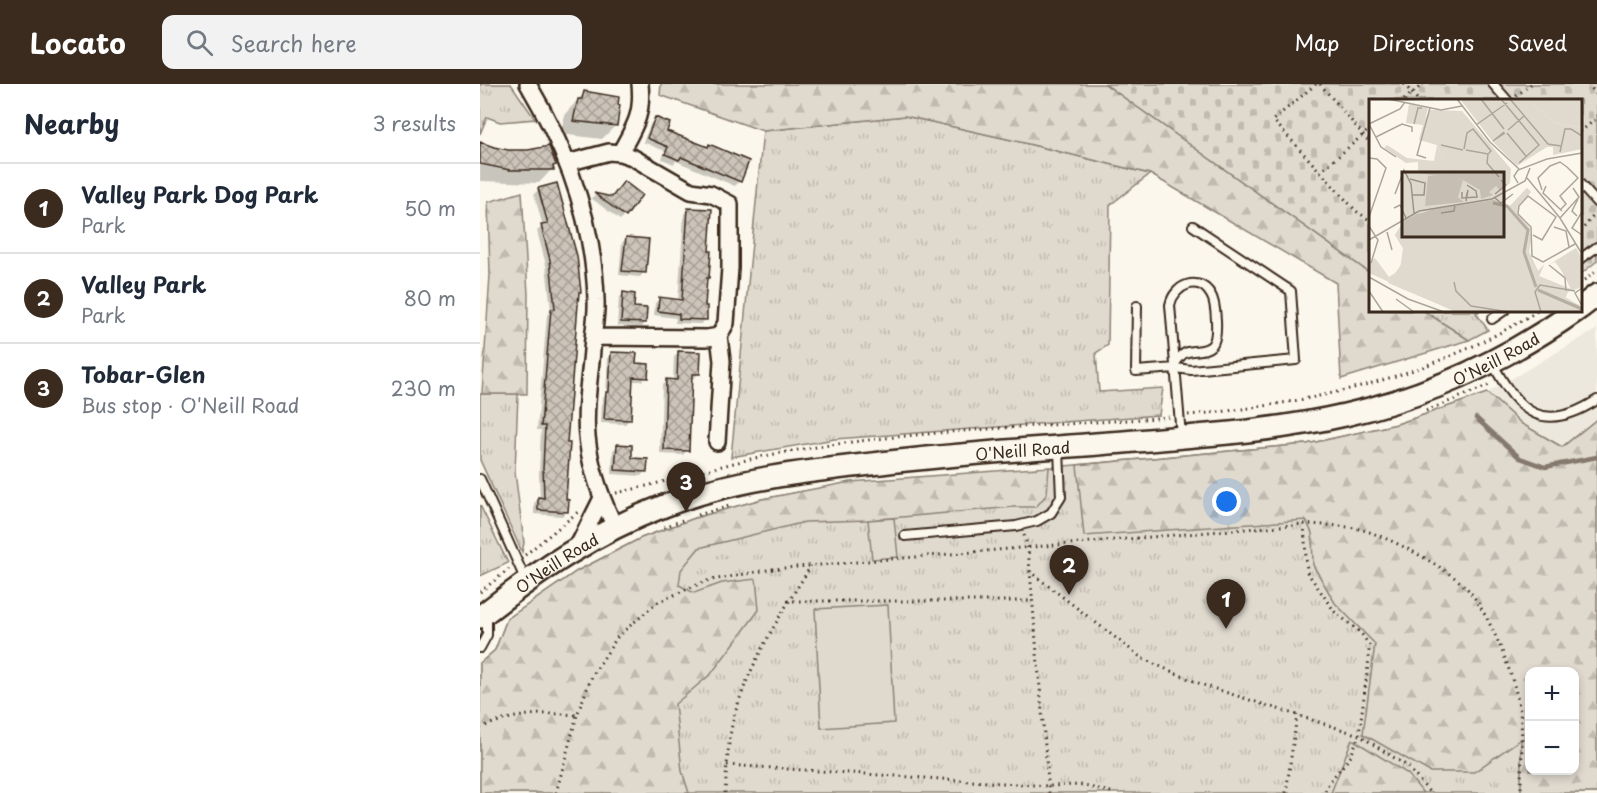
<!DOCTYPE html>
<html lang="en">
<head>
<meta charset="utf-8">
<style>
	body { margin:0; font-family:"Playpen Sans",sans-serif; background:#f2f2f3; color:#1f2937 }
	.controls { position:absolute; right:18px; bottom:18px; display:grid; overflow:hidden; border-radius:12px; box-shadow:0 3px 9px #0003 }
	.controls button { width:54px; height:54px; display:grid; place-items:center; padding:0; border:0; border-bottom:2px solid #e0e1e3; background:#fff; color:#1f2937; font:30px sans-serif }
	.you { position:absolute; left:747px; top:418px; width:21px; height:21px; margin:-15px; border:4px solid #fff; border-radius:50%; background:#1a73e8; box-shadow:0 0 0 9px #1a73e833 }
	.badge { display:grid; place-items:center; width:39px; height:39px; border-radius:50%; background:#3b2a1e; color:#fff; font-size:20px; font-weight:700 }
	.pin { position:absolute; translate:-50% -50px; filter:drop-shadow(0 2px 3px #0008) }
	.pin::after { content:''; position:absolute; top:32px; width:21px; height:18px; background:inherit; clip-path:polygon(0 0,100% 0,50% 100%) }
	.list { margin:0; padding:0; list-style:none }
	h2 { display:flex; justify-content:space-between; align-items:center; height:78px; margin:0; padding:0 24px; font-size:26px }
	h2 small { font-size:20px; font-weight:400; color:#747a83 }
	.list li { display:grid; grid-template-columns:39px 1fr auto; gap:18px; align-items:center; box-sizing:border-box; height:90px; padding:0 24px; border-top:2px solid #e0e1e3 }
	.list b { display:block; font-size:22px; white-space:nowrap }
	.list p { margin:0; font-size:20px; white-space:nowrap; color:#747a83 }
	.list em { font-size:20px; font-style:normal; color:#747a83 }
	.icon { flex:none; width:33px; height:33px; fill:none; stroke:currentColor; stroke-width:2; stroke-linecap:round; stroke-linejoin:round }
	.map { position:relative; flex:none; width:1117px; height:709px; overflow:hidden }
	header { display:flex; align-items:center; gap:36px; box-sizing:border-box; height:84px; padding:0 30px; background:#3b2a1e; color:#fff }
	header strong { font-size:28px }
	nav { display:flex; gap:33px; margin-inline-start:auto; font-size:21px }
	.search { width:420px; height:54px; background:#f2f2f3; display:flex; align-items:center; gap:15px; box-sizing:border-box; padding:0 21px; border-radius:12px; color:#747a83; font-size:22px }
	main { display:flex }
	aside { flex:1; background:#fff }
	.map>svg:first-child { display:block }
</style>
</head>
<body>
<header>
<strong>Locato</strong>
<div class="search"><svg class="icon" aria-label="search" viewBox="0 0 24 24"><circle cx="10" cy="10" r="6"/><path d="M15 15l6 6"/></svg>Search here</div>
<nav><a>Map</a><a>Directions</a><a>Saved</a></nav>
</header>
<main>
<aside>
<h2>Nearby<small>3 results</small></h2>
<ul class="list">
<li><span class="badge">1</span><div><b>Valley Park Dog Park</b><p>Park</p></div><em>50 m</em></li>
<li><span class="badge">2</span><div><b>Valley Park</b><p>Park</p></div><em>80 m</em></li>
<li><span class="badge">3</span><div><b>Tobar-Glen</b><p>Bus stop · O'Neill Road</p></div><em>230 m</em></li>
</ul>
</aside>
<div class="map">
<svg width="1117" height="709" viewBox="0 0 1117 709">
	<defs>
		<pattern id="grass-tufts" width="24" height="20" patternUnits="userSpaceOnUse" patternTransform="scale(1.5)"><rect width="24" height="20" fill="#dfd9ce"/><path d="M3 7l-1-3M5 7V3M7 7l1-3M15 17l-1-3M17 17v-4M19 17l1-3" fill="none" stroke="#c0bab0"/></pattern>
		<pattern id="forest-firs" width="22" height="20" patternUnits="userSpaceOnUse" patternTransform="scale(1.5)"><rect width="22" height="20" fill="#dfd9ce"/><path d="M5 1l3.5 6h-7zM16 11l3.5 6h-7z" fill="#c0bab0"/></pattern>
		<pattern id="cemetery-stones" width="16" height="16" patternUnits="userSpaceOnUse" patternTransform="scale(1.5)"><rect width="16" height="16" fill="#dfd9ce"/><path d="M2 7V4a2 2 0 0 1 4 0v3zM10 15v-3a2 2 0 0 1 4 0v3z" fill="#c0bab0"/></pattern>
		<pattern id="building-cross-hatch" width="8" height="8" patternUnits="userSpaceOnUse" patternTransform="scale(1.5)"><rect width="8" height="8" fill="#ccc4b9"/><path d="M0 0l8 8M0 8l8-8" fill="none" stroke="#a79f96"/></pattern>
	</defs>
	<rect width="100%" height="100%" fill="#fbf7ec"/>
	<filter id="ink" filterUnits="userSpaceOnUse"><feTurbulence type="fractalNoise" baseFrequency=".0167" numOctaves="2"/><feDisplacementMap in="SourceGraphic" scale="12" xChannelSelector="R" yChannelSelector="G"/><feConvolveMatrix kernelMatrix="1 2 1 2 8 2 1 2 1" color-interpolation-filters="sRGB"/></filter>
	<g filter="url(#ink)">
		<path fill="#ede8dd" d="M1117,245V335L1082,363L1042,340L1007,309Z"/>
		<path fill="url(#grass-tufts)" stroke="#8d8276" stroke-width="1.5" fill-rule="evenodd" d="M0,0H31L55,35L20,38L7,33L0,50Z
			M425,32L536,57L670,90L630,121L628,261L616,269L619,308L683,304L679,331L355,355L251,373L283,47Z
			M944,227H1000L996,229L1008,246L989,256Z
			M1007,309L1042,340L1082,363L1117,335V709H0V579L15,566L27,535L97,487L161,454L215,434L282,415L341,404L827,360L917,340ZM1050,588H1094V686H1050Z
			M0,310H38L35,388L44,459L42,468L0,376Z
			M0,421L28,479L0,492Z"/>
		<path fill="url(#forest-firs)" stroke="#8d8276" stroke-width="1.5" fill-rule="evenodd" d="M181,0H625L890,189L891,226L944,227L989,256L861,295L856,199L670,90L536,57L425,32L283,47L180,11Z
			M42,108L48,210L47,310H2L10,191L8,118Z
			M1007,309L1042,340L1082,363L1117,335V709H1041V655L994,688H950L883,650L895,560L855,519L833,481L832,449L826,436L604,452L597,381L827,360L917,340ZM1050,588H1094V686H1050Z
			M569,383L567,410L556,423H534L388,436L325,438L219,464L201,486L199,501L214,509L242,499L276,495L279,526L231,590L195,620L202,687L209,709H0V579L15,566L27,535L97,487L161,454L215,434L282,415L370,398Z
			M872,655L928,690L943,709H851Z"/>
		<path fill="url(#cemetery-stones)" stroke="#8d8276" stroke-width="1.5" d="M625,0H1117V177L1101,190L1100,16H891L890,189Z"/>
		<path fill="#dfd9ce" stroke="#8d8276" stroke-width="1.5" d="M414,434L418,473L392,475L388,436Z
			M408,521L414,639L341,644L335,525Z"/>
		<path fill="#0003" d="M104,9L135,42L122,55L80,50L85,30Z
			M176,35L185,48L268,78L259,98L255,102L196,77L194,80L182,75L185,67L163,58L171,39Z
			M0,59L28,67L72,83V85L59,99L0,97Z
			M76,101L85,361L84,416L87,427L82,432L54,430V419L60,414L59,390L61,346H57L67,231L71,227L66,181L57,147L63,142L54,110L59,105Z
			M115,111L131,115L144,132L140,136L111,114Z
			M208,126L228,194L225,196L224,223L225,236L221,240L195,239L196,234L174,231L175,219L180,215L198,217L204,130Z
			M146,154L164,188L160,193L139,191L142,159Z
			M143,210L165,238L161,243L137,242L139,214Z
			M132,269L155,281L166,293L162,297H151L149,336L145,340L121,339L122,314L126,310L128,273Z
			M199,269L218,290L214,294H210L207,366L203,371L180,370L182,301L186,297H193L194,273Z
			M138,362L165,387L161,392L132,390L133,366Z"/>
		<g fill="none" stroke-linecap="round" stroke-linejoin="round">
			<path stroke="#85796d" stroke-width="4.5" d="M996,334L1040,374L1065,383L1117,373"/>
		</g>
		<path fill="url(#building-cross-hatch)" stroke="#3b2a1e" stroke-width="1.5" d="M104,7L139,13L138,21H140L137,42L93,37L98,15H102Z
			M175,33L190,39L187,47L228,63L229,60L269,77L261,98L201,73L199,76L185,70L188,63L167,54Z
			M0,58L14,63L28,66H48L69,62L76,81L73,82L74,86H30L0,80Z
			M144,97L162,111L146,133L114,109L132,113Z
			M77,99L97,172L101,208H99L87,359H90L86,415L89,416L88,428L58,426V413L64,414L63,385L65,342H61L71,225H75L70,176L61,141L68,140L58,104Z
			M208,124L232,125L229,167H231L229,194H227L225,222H227V236L199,235V230L178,227L179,213L202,216Z
			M146,153L169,155L166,189L142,187Z
			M143,208L155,210L154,223L167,224L166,239L141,238Z
			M198,267L221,268L220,290H212L209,367L184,366L186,295L197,296Z
			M131,268L157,269L156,279L169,280L168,294L153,293L151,336L124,335L126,308H129Z
			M137,360L152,361V374L168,375L167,388L135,386Z"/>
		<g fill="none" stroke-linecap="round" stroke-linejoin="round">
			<defs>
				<path id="lane" d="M1013,0L1027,16
					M1100,100L1117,119
					M1100,175L1117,163
					M657,222L656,287L696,284L711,286L816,276L811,207L713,142
					M1012,235L1025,226
					M695,279C698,276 701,271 705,269C714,265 724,269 732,261C739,253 736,219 731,211C719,190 694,201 690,221L701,352
					M1013,280C1039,330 1064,350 1117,316
					M0,395L46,497
					M425,452L536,442L557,437L571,429L581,413L579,366
					M0,564L7,551V532"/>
				<path id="street" d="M48,0C87,66 114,139 116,216C117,232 113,249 112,266C110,294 104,324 107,352C110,385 121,414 135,443
					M140,69C155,42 163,31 160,0
					M87,79L129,68L140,69L152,73L211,107L231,110L250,120V184L246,239L239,252L227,254L113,253
					M237,358L242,277L239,252
					M97,464L122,414"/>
				<g id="secondary">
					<path d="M1100,224L1117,211"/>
					<path id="s1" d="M0,533C59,487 113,449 184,422C252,395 328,387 401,379C493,368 587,363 680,355C742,350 804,345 865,331C949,312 1026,276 1097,226"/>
				</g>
			</defs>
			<use href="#lane" stroke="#3b2a1e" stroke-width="12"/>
			<use href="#street" stroke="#3b2a1e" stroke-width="20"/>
			<use href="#secondary" stroke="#3b2a1e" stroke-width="26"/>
			<path stroke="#3b2a1e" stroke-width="3" stroke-dasharray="1.5 4.5" stroke-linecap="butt" d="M836,0L793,36L876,127L891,137
				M840,0L891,60
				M924,0L938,16
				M1108,0L1117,11
				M1036,12L1051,0
				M924,16L943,0
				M1100,48L1117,34
				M840,88L891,44
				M1100,148L1115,130
				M1104,196L1117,187
				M946,327L1012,300
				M708,331C831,320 954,293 1059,226
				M136,409C189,398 241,380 295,370C424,346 560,343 690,333
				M218,431L249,422
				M824,440L827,488L855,528L881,549L889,561V574L879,651L871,672L850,697L844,709
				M184,443L203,436
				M544,451L548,464L569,709
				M45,471L98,428
				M549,487L663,575L723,601L879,651L927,682L950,709
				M0,508L29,485
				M307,517H552
				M0,644C34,630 61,628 97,631
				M247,681L568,702L600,701L635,709
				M76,709L97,631L112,592L138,552L178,518L226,497L293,485L824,440C842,441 861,441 879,445C906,451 973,486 990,508C1011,534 1033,589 1039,622C1044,650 1041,680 1041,709
				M245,709C247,683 248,650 256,626C273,573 302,528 331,482
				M806,709L817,631"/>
			<use href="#lane" stroke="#fbf7ec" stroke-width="8"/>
			<use href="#street" stroke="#fbf7ec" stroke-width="15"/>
			<use href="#secondary" stroke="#fbf7ec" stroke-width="21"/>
		</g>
	</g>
	<g text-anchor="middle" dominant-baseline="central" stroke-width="5" stroke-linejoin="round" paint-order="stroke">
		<g font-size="16" fill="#3b2a1e" stroke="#fbf7ec">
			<text stroke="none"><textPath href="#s1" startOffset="1066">O'Neill Road</textPath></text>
			<text stroke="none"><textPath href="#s1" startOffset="580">O'Neill Road</textPath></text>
			<text stroke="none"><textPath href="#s1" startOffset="94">O'Neill Road</textPath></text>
		</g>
	</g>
	<g transform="translate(889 15)">
		<rect width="213" height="213" fill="#fbf7ec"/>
		<path d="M72,76L94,81L89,98L95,103L56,107L59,77ZM158,89L162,93L151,104L148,114L163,137L160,153L169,172L175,166L170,177L202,190L192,171L186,163L181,165L207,149L213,159V188L199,193L196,200L210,206L213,213H88L19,184L34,163V149L26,136L35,122L64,110L125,101L141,107Z" fill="#dfd9ce"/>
		<path d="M158,0H213V29L186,24ZM18,46L38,59L65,62L68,46L73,58L124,96L112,100L111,91L94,81L49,74V63L37,64L15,49ZM158,89L162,93L151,104L148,114L161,129L160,153L169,172L175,166L170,177L178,182L164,192L171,213L164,199L138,206L140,213H87L0,174V163L6,159L20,178L31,171L34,149L26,136L35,122L48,115L85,108L84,112L51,118H58L51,130L56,163L67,165V168H81L80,179H72L101,188L141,182L128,165V134L120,136L114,133L115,124L109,113L88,114V108L125,101L141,107ZM113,133L119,138L120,146L112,165L102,163ZM85,159L115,167L120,180L88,181L83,169ZM169,190L187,193L210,206L213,213L187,200L182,205V199L178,201L190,213H173Z" fill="#dfd9ce"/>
		<path d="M91,0H158L186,24L213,29V50L184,56V48H178L148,67L124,43ZM40,5L59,9L56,20L61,11L93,12L142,70L141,84L131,92L127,87L119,94L87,71L73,58L68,46L50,41L54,26L37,24Z" fill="#dfd9ce"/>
		<path fill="none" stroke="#b6aea2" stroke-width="3" d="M124,104L138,107L159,131L155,153L167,188M169,191L213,210"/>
		<path fill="none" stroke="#aea59a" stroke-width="1.5" d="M19,0L72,11L93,7M88,0L121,43L150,70M112,0L135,30M132,0L170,46L150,64M141,0L179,45L192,47M0,25L12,48L27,58M0,25L31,10L36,3M45,25L49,9H53M107,26L138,4M139,31L155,17M135,33L124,42L136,34M138,34L157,57M7,38L33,25L43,28V33M72,46L94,51M95,50L98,34L104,30L122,52L119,55L97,51M191,53L196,30H202L213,37M119,55L118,64L130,78M0,59L8,60L17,69L0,118M57,59L48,56L61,9M158,79L191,119L213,155M41,80L56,84L55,96H43M149,84L145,77L149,71L178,60L213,54M177,87L174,94L193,112M173,91L169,79L181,67L191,63L198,68L209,79L191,97L197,105L192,110M93,93V99L108,98L107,92L98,86M26,95L35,71L42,85L45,114M126,95L137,86L132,81M97,99L99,91L97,102M126,99L132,104L144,95M25,109L31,106L37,119M213,113L203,129L213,136M72,114L85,112L86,106M208,117L203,112L209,100M191,119L210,98L204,89M0,127L9,141L2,164M185,128L197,132L200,148M18,133L23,151M164,136L173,141L187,118L159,97L150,107L149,115L162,128L163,157L174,163L206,145M0,141L50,112L123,100L156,82L161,69M180,166L196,179L197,192M0,178L39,200L75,213M85,183L87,192L102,207L140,213M213,189L206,194L213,207M0,192L14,213M27,200L45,213M172,213L166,193L171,186L206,192"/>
		<path fill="#3b2a1e" fill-opacity="0.15" stroke="#3b2a1e" stroke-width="3" d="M33,73H135V138H33Z"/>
		<rect width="213" height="213" fill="none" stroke="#3b2a1e" stroke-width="3"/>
	</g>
</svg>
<div class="controls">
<button>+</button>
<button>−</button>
</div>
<div class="you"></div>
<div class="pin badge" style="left:746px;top:545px">1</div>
<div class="pin badge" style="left:589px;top:511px">2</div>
<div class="pin badge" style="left:206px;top:428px">3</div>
</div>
</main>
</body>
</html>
